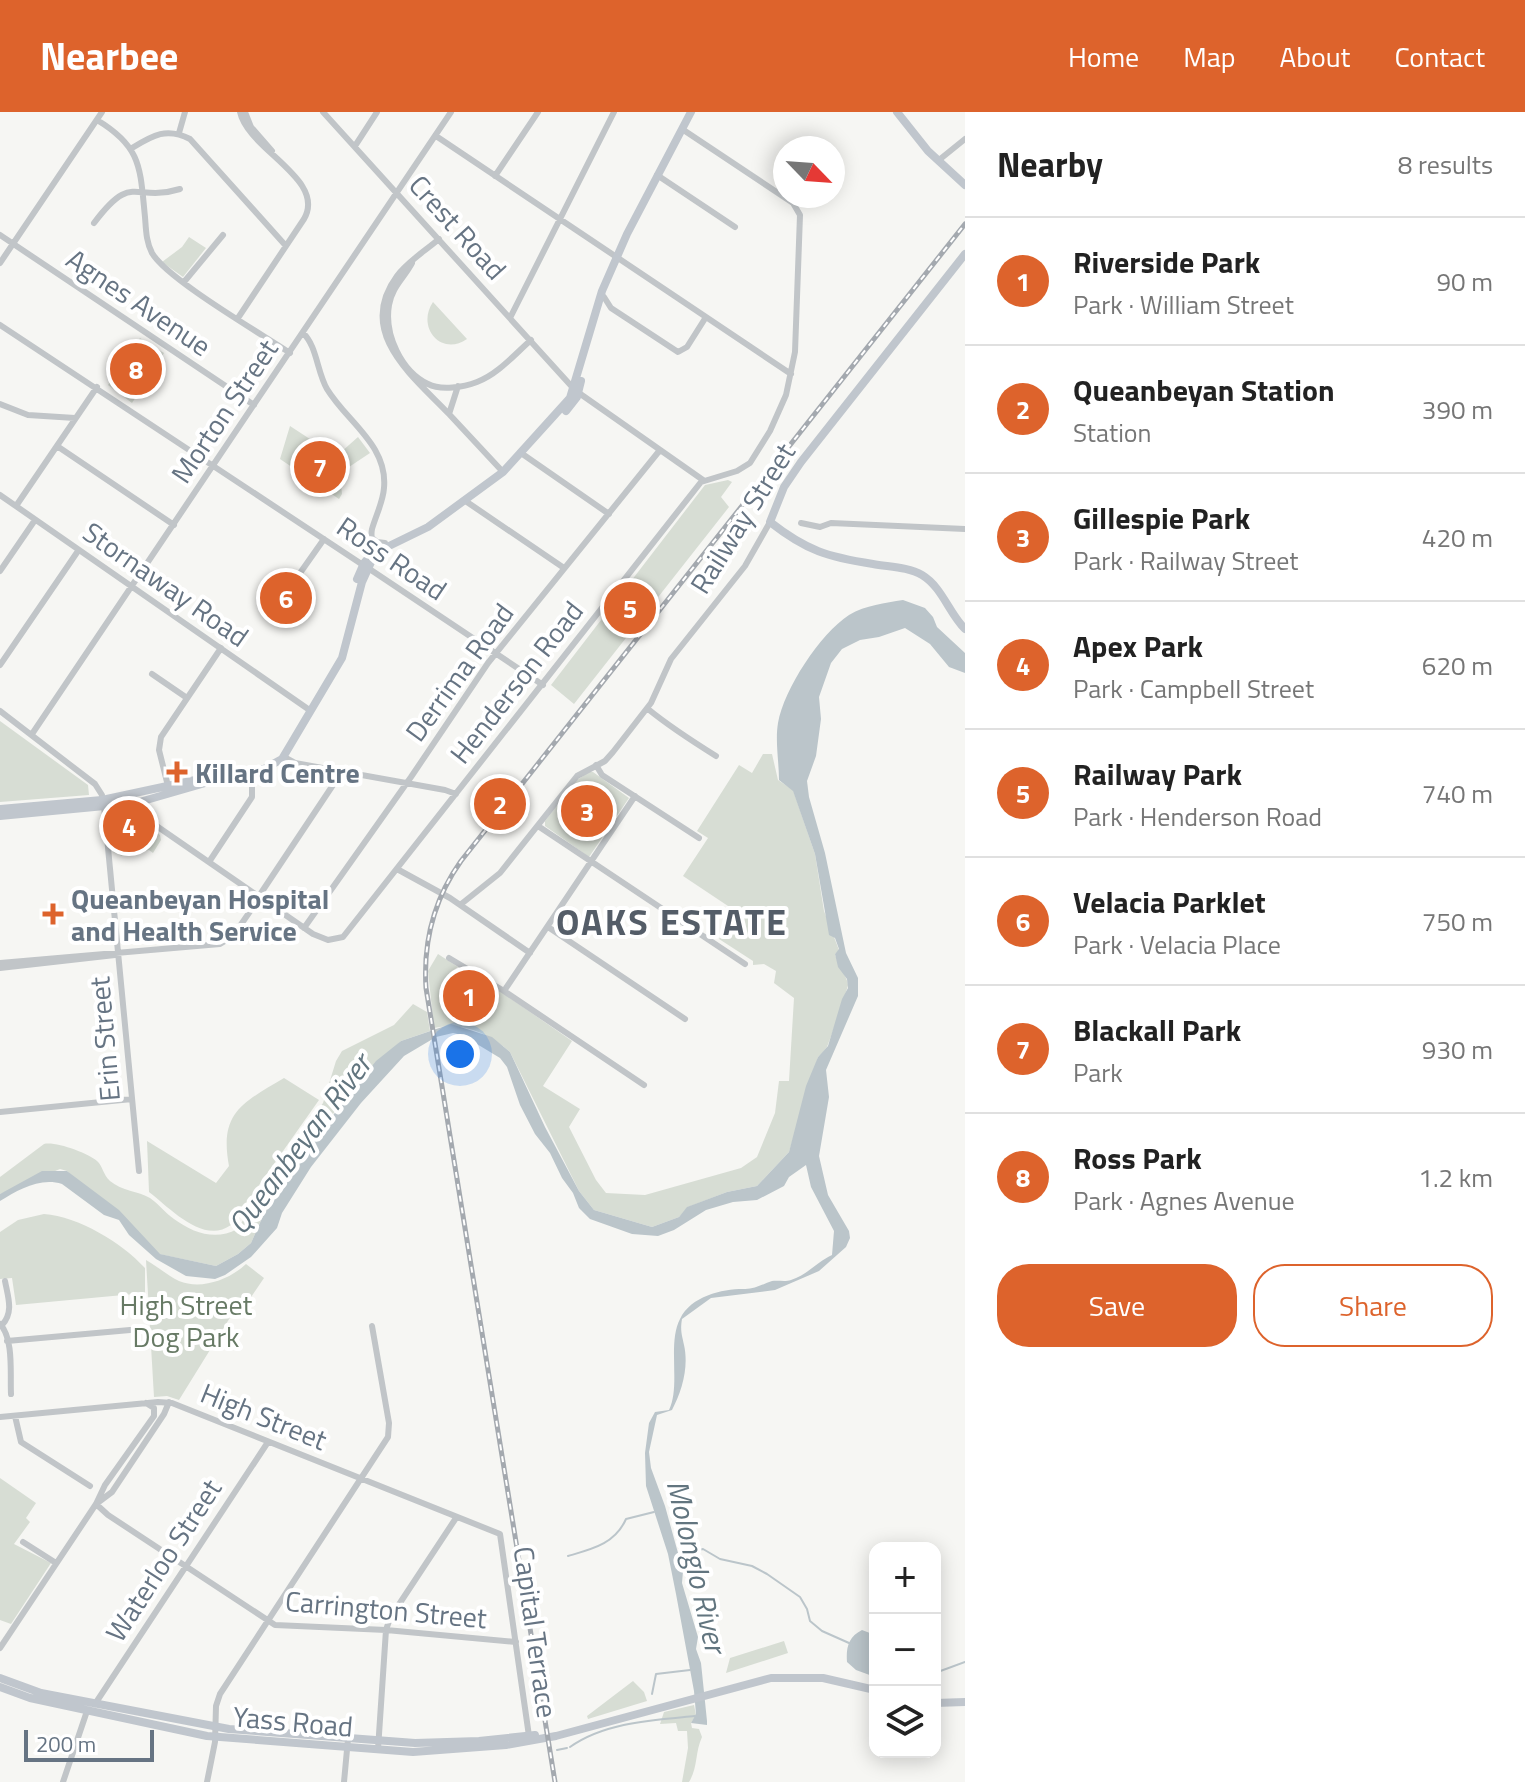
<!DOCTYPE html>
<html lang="en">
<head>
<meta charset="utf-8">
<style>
	body { margin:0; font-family:"Titillium Web",sans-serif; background:#f6f6f6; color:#222 }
	.controls { position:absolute; right:24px; bottom:24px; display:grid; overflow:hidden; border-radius:16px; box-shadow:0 4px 20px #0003 }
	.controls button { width:72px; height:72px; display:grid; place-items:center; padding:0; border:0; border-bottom:2px solid #e0e0e0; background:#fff; color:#222; font:40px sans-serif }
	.compass { position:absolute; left:773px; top:24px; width:72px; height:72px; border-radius:50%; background:#fff; box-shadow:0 4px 20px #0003; rotate:115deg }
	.scale { position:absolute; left:24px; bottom:20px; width:130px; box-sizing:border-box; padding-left:8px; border:4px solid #667483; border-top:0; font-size:22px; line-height:28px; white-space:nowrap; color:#667483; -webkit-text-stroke:6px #fff; paint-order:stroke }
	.you { position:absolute; left:460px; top:942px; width:28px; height:28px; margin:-20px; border:6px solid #fff; border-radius:50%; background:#1a73e8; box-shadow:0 0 0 12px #1a73e833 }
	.badge { display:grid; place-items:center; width:52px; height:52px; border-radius:50%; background:#dd632c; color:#fff; font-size:26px; font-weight:700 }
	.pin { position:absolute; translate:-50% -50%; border:4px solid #fff; box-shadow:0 2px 8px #0006 }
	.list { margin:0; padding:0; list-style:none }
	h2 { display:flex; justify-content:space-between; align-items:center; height:104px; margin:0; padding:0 32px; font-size:34px }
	h2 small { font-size:26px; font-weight:400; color:#767676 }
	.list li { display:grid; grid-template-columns:52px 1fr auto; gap:24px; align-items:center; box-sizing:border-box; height:128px; padding:0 32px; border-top:2px solid #e0e0e0 }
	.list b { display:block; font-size:30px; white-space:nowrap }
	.list p { margin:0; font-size:26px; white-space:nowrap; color:#767676 }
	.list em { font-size:26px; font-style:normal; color:#767676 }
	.actions { display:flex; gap:16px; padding:24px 32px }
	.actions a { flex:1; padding:18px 0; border:2px solid #dd632c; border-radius:32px; text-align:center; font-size:28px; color:#dd632c }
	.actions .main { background:#dd632c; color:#fff }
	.icon { flex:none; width:44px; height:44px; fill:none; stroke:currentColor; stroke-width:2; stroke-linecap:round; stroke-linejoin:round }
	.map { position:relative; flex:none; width:965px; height:1670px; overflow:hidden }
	header { display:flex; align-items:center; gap:48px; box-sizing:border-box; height:112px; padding:0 40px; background:#dd632c; color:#fff }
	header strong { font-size:38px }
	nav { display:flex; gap:44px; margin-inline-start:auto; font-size:28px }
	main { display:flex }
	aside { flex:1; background:#fff }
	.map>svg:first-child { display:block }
</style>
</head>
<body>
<header>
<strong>Nearbee</strong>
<nav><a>Home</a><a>Map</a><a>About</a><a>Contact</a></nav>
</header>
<main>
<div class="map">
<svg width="965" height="1670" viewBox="0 0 965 1670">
	<rect width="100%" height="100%" fill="#f6f6f3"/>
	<path fill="#d7ddd4" d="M189,125L206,136L183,165L162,150L182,135Z
		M433,190L467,227C441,245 416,215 433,190Z
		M140,226L164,241L132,291L108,273Z
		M290,314L316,331L332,348L358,325L370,341L340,361L342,382L339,387L280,347Z
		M728,368L732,370L721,385L729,395L574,592L551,573L705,373Z
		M0,609L88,673L89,683L0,690Z
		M763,642H772L778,668L793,678L815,742L824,799L839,838L835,842C837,852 848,866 848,873C848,876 829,931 827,935C824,939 821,942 818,945L789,1040L757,1074L727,1080L688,1095L679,1105L652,1115L594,1098L579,1079L510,940C488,921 463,910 434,916L428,859L438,842L458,855L449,861C459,878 471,881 489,883L494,875L572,929L543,974L580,997L569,1015L596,1068L606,1081L645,1083L741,1056L757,1045L775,1001L779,969H789L794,886L774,871L776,859L764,852L753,853V849L719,827L737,800L683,764L708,726L697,719L739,653L752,661Z
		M589,660H593L629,686L589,745L545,714V709L577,668Z
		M128,699L132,702L139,699L143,704L142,709L146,708L150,711L149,715L160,723L161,728L153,741L149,738L122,744L113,740L110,704L112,701Z
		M413,892L427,900L430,919L401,929L346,985L307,1036L263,1104L251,1131L238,1142L216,1154L159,1142L67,1059L60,1057L0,1082V1065L44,1032C55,1029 88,1041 97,1049C103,1054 103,1063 110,1069C122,1079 138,1079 150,1086C159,1092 165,1101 174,1107C193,1121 216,1129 237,1117L323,991L336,949L342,939L394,913Z
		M284,966L319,988L231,1113C203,1133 170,1096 149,1080L147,1029L216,1071L229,1054C219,1001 242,991 284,966Z
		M44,1102C79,1105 121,1130 145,1156V1181L16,1193L12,1166L0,1167V1120L18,1108Z
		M146,1148C157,1154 168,1164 179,1169C201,1178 229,1168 246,1152L264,1166L237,1206L231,1204L179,1288L167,1284L154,1285Z
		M0,1366L36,1391L26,1406L30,1410L14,1432L51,1451L11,1512L0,1508Z
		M784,1529L788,1541L726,1561L730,1546Z
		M633,1569L644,1580L647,1589L588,1607L587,1604Z
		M694,1593L696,1603L691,1611L692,1616L699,1617L702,1625C695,1640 698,1656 689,1670H682L688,1636L687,1619H678L676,1611L660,1612L664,1600Z"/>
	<path fill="#bbc5ca" d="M903,488L925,496L933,505L937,515L965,541V561L949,555L930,532L905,516L879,525L860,528L842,537L831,551L819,585L821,607L816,644L807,669L809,685L825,741L846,841L858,866V884L826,958L829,985L819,1044L828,1083L849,1119L850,1126L846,1135L819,1159L775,1178L711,1186L682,1207C680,1219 682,1223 684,1233C689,1255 682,1279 672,1298L657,1303L649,1340L651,1356L665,1394L683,1459L682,1471L698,1525L696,1537L701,1551L707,1609V1613L691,1611L696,1602L694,1579L676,1482L668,1442L646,1374L645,1341L649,1311L655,1300L669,1298C681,1273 667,1232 680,1207C691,1184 722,1177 743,1177C753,1178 763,1172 772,1169C778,1168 785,1170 791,1168C807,1163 817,1150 832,1143L834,1119L811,1075L806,1053L789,1065L784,1074L757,1088L733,1090L706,1098L674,1118L658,1124L632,1122L590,1107L579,1096L573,1081L562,1066L550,1041L535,1022L520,993L507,955L500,946L462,923L453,921L436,925L404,944L361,991L311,1055L282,1101L277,1116L251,1145L225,1163L215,1167L186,1164L156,1147L129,1123L119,1108L104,1103L62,1072C40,1065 18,1078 0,1089V1082L42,1059H67L119,1098L160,1142L216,1154L238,1142L251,1131L263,1104L307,1036L376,949L401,929L451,912L492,925L510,940L545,1015L579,1079L594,1098L652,1115L679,1105L687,1095L727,1080L757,1074L789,1040L806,974L818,945L828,934L842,887L848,876L847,867L838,855L835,842L839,837L835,826L829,823L815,742L793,679L779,668C779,650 775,629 778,611C784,577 820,522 849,503C866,493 885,491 903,488Z
		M862,1518L875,1523V1565L856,1558L847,1550C846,1536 848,1525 862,1518Z"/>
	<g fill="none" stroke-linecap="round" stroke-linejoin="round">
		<path stroke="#bbc5ca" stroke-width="2" d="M568,1444C592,1437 615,1432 626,1407L654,1400
			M677,1447L698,1445L699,1438L703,1437L720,1447L752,1454L767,1462L800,1485L807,1497L810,1509L822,1519L849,1531
			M935,1561L965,1550
			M652,1582L656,1562L690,1558
			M570,1635C605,1610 654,1608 695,1604
			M557,1638L567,1636"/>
		<path stroke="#c1c5c8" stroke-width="6" d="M245,0L251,15L272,39
			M323,0L574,277
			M97,8C142,35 140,56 145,105C146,117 146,130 152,141C167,167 260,221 290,241
			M179,21L185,0
			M436,24L791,262
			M355,34L377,0
			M132,36C153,23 167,15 190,27L286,134
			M939,48L965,27
			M657,63L735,115
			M495,64L538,0
			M94,111C133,59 133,91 180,77
			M0,123L254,293
			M439,127C425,139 407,150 397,164C355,221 414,265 449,302
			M0,151L102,0
			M412,151C404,166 392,175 389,193C384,222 401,259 428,272C441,279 464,275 477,270C498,262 514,243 531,228
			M184,170L223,123
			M604,185L611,196L678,240L687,235L706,205
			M238,206L304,107C327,67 248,38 240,0
			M510,206L614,0
			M0,213L363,453
			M303,221C317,234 317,260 327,277C347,310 388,333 384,376C383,390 376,403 372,417C370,426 374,433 372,441
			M458,274L449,302L503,360
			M579,281L703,368
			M0,292L28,303L75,306
			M57,334L174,413
			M521,341L609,402
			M0,383L308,597
			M464,388L564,456
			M16,394L97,275
			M801,411L820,415L831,411L965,417
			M371,425L377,430L385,431
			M368,456L543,573
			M0,459L35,408
			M293,471L324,427
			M0,553L78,439
			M152,562L187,586
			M648,597C670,615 692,629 716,644
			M0,599L95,672L102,683V688
			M32,622L451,0
			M284,645L295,651L445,678L456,682
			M596,653L602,663L699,726
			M168,674L159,638L161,625L221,536
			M136,691L139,700L145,706L313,822L328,828L343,825L701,370L737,359L750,351L770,319L786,283L795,240L800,103L793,91L682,17
			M104,694L139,1059
			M538,714L745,852
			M209,750L252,685V666L256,659
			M397,757L450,786L530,841
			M259,784L343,658
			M460,793L500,761L577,664L605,649L613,640L651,591L671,547L745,454L770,410
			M548,815L685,907
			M304,816L411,665L488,551L660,338
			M449,846L504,879L644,973
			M0,851L220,832L233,824L260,785
			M0,856L115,843
			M504,879L635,684
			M0,1000L132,987
			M0,1212C14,1227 10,1262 11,1282
			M2,1213C14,1200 8,1185 5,1169
			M7,1229L130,1218
			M15,1304L21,1330L90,1374
			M0,1305L158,1290L172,1291L500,1422L529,1624
			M96,1392L108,1403L275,1513L386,1518L516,1530
			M96,1392L112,1380L164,1302L169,1290
			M23,1430L56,1451
			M0,1536L96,1392L105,1373L154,1304V1296L146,1291
			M95,1592L268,1330
			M378,1637L386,1518L390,1506L456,1406
			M63,1670L87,1599
			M207,1670L215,1630L216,1594L220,1582L388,1325L389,1311L372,1214
			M344,1670L348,1627"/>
		<path stroke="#c0c6cd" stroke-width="8" d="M897,0L928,39L965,73
			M965,142L801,350L784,375L770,410C807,439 828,445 873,452C889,455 908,455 922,463C942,475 949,501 965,517
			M566,299L577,285L581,269
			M357,467L364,451L375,438
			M0,697L102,688L200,667
			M0,704L136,691L233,663L264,657L282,647L342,546L362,470L372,448L387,435L428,415L503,360L570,286L602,179L627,122L691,0
			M0,1566L41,1581L229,1617L415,1631L479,1629L535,1623
			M0,1575L30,1586L207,1624L413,1640L506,1633L556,1624L771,1566H823L875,1578
			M935,1591L965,1590"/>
		<defs>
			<path id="rail" d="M555,1670L426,876C423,830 434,787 461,749L965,112"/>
		</defs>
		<use href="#rail" stroke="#a4a9af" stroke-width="5"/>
		<use href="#rail" stroke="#fff" stroke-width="2" stroke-dasharray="6" stroke-linecap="butt"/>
	</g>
	<g fill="#dd632c" stroke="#fff" stroke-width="3">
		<path d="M173 648h8v8h8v8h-8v8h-8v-8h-8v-8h8z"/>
		<path d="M49 790h8v8h8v8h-8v8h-8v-8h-8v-8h8z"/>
	</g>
	<g text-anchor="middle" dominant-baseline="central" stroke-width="8" stroke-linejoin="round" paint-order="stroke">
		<g font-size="28" fill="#667483" stroke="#fff">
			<text transform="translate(458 115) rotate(48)">Crest Road</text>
			<text transform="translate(139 190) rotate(34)">Agnes Avenue</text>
			<text transform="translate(224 299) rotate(-56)">Morton Street</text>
			<text transform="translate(742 406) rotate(-58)">Railway Street</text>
			<text transform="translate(392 446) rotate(34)">Ross Road</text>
			<text transform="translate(166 472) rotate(35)">Stornaway Road</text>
			<text transform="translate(459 560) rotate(-54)">Derrima Road</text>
			<text transform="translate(516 570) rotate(-52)">Henderson Road</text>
			<text transform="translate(104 927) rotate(-95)">Erin Street</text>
			<text transform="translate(264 1304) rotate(22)">High Street</text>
			<text transform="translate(163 1448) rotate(-57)">Waterloo Street</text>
			<text transform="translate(386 1497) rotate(5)">Carrington Street</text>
			<text transform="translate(536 1520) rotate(82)">Capital Terrace</text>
			<text transform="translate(293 1609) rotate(5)">Yass Road</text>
		</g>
		<g font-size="28" font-weight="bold" fill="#667483" stroke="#fff" text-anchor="start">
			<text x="195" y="660">Killard Centre</text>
			<text x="71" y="786">Queanbeyan Hospital<tspan x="71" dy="32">and Health Service</tspan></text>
		</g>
		<g font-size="28" fill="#677a65" stroke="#fff">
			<text x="186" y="1192">High Street<tspan x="186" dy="32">Dog Park</tspan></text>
		</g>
		<g font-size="30" font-style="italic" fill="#62757f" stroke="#fff">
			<text transform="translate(299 1032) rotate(-53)">Queanbeyan River</text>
			<text transform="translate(697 1454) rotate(77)">Molonglo River</text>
		</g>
		<g font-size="36" font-weight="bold" letter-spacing="2" fill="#545d68" stroke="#fff">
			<text x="672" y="809">OAKS ESTATE</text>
		</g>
	</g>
</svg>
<div class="controls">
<button>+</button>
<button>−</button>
<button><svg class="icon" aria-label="layers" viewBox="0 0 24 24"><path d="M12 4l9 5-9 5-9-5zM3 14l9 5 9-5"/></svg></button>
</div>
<svg class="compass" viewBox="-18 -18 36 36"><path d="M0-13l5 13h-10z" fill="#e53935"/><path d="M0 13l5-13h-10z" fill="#767676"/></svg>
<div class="scale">200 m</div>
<div class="you"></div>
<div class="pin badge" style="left:469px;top:884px">1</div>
<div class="pin badge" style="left:500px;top:692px">2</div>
<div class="pin badge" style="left:587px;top:699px">3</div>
<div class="pin badge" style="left:129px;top:714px">4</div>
<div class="pin badge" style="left:630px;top:496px">5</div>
<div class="pin badge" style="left:286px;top:486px">6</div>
<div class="pin badge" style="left:320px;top:355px">7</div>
<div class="pin badge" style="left:136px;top:257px">8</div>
</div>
<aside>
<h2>Nearby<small>8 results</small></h2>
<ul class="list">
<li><span class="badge">1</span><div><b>Riverside Park</b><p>Park · William Street</p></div><em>90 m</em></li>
<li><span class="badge">2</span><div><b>Queanbeyan Station</b><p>Station</p></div><em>390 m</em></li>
<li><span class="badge">3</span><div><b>Gillespie Park</b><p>Park · Railway Street</p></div><em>420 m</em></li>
<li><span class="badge">4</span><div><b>Apex Park</b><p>Park · Campbell Street</p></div><em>620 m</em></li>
<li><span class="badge">5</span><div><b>Railway Park</b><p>Park · Henderson Road</p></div><em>740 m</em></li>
<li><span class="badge">6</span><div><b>Velacia Parklet</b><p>Park · Velacia Place</p></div><em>750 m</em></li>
<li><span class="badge">7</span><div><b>Blackall Park</b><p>Park</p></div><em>930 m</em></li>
<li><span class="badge">8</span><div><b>Ross Park</b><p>Park · Agnes Avenue</p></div><em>1.2 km</em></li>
</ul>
<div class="actions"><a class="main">Save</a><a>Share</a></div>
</aside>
</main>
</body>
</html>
